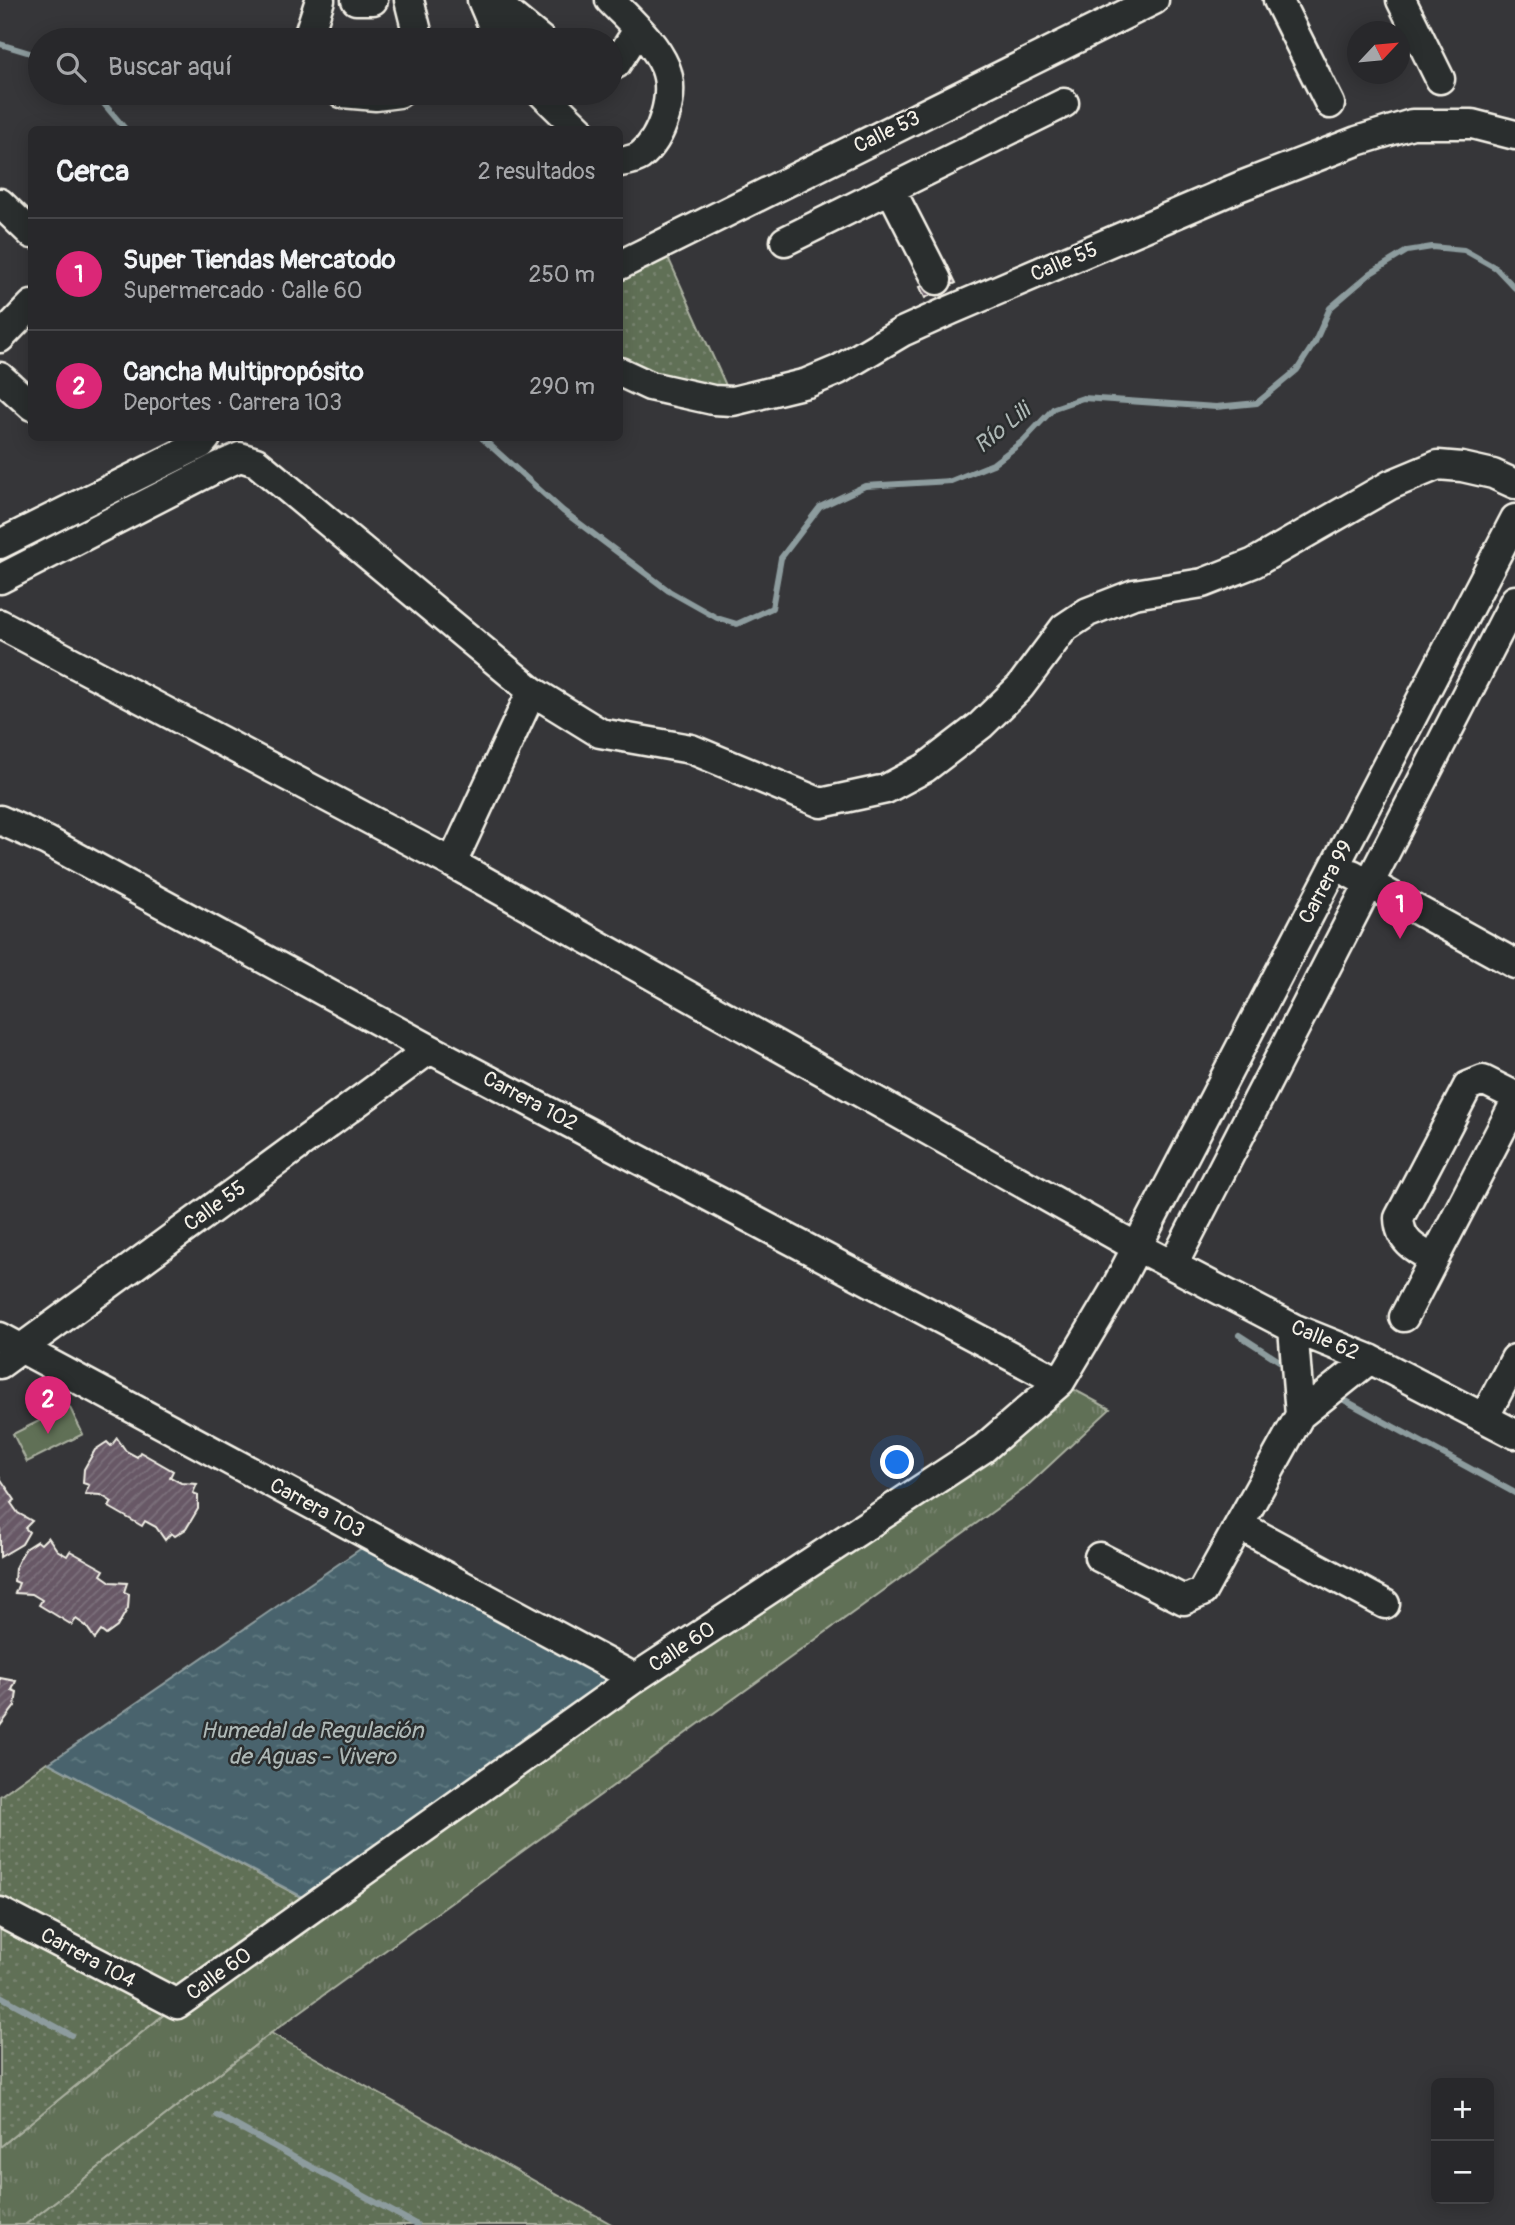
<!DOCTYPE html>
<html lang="es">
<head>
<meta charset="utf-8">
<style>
	body { margin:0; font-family:Pangolin,sans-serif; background:#303033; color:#f1f3f6 }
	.controls { position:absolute; right:21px; bottom:21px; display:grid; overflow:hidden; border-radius:10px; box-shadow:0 4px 18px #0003 }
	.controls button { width:63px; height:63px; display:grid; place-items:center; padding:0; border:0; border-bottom:2px solid #444447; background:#28282b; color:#f1f3f6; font:35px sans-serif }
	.compass { position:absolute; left:1347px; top:21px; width:63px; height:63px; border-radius:50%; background:#28282b; box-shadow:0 4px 18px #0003; rotate:64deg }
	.you { position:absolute; left:898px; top:1463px; width:24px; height:24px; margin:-18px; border:5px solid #fff; border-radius:50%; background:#1a73e8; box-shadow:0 0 0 10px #1a73e833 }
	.badge { display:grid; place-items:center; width:46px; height:46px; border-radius:50%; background:#db2777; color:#fff; font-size:23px; font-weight:700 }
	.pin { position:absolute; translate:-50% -58px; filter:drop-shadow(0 2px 4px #0008) }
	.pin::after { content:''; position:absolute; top:37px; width:24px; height:21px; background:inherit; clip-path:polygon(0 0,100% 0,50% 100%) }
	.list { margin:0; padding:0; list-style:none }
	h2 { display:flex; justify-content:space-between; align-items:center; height:91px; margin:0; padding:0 28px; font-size:30px }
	h2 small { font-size:23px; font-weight:400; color:#a5a6a9 }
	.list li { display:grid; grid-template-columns:46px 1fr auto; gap:21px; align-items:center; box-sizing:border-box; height:112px; padding:0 28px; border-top:2px solid #444447 }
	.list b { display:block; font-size:26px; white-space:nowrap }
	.list p { margin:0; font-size:23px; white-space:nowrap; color:#a5a6a9 }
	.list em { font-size:23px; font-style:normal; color:#a5a6a9 }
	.icon { flex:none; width:38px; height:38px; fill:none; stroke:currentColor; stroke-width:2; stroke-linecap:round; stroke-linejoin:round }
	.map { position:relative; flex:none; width:1515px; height:2225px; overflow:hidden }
	.search { position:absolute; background:#28282b; box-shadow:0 4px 18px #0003; left:28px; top:28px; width:595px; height:77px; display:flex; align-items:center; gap:18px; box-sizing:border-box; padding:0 24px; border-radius:38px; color:#a5a6a9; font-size:26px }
	.panel { position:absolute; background:#28282b; box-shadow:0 4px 18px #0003; left:28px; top:126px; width:595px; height:315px; border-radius:10px }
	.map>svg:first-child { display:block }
</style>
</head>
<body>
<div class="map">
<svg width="1515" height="2225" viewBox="0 0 1515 2225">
	<defs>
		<pattern id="grass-tufts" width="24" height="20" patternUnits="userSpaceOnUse" patternTransform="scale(1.75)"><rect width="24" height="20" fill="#616f57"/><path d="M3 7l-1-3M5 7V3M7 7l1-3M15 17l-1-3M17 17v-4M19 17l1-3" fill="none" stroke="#78846f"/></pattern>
		<pattern id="park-dots" width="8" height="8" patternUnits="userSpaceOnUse" patternTransform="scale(1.75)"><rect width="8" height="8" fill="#616f57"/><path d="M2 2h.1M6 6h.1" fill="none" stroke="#78846f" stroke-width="1.8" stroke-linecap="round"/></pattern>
		<pattern id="water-ripples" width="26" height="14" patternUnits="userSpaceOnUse" patternTransform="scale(1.75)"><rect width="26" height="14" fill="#48646d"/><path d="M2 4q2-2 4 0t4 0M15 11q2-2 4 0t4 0" fill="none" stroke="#637b82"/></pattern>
		<pattern id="building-hatch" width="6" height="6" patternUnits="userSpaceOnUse" patternTransform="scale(1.75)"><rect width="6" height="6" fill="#675966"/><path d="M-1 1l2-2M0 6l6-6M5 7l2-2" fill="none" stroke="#7d717c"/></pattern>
	</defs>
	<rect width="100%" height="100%" fill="#363639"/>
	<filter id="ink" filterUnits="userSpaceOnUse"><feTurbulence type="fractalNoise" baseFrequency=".0143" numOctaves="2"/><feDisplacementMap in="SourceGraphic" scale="14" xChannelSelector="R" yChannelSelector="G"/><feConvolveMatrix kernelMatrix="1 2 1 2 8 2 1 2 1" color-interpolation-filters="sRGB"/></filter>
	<g filter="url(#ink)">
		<path fill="url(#grass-tufts)" stroke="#aab0a0" stroke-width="2" d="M1060,1382L1110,1409L1024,1489L271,2033L25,2225H0V2147L177,2004Z"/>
		<path fill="url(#park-dots)" stroke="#aab0a0" stroke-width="2" d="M662,244L733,401L620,372V265Z
			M47,1762L314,1904L177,2004L0,2147V1796Z
			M271,2033L613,2225H25Z"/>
		<path fill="#616f57" stroke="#aab0a0" stroke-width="2" d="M69,1406L83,1434L27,1462L13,1434Z"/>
		<path fill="url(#water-ripples)" stroke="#8d9c9e" stroke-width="2" d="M372,1541L635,1678L314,1903L49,1763Z"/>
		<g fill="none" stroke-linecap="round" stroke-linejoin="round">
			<path stroke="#8d9c9e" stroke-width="6" d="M0,44L40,56
				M95,93L126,130
				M482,438L563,511L669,591L717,618L737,624L772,608L781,558L820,507L865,486L951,481L993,464L1023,441L1054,408L1083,398L1216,407L1257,403L1297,370L1315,342L1330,308L1371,273L1407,251L1432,247L1464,250L1496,268L1515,288
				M1239,1335L1287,1366
				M1335,1395L1515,1493
				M0,1996L71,2035
				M217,2115L417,2225"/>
		</g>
		<path fill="url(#building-hatch)" stroke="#f4f1e8" stroke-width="2" d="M945,260L956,283L925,298L920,287L940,278L933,265Z
			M117,1438L126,1451L137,1457L140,1452L173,1471L170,1477L181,1483L197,1484L193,1493L198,1495V1509L186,1529L175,1536L171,1533L165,1540L156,1527L145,1521L142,1526L109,1507L112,1502L101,1495L85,1494L89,1485L83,1483L84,1469L95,1450L107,1442L111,1446Z
			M0,1478L15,1500L11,1503L18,1513L32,1521L25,1528L29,1532L22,1544L0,1557Z
			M48,1537L57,1550L67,1556L70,1551L104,1570L101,1575L111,1582L127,1583L124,1592L129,1594L128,1608L117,1627L106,1635L101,1631L95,1639L86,1626L76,1619L72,1625L39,1605L42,1600L32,1594L15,1593L19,1583L14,1581L15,1568L20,1558L26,1548L37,1541L41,1544Z
			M0,1678L16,1681L12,1690L17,1692L15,1706L0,1726Z"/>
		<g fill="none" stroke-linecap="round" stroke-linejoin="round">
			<defs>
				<path id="minor" d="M356,0H373
					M409,0L419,40
					M482,0L499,40
					M492,0L541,40
					M610,0C629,20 654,41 665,67C676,94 663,138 640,156C634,160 626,161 620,162
					M1278,0L1330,104
					M1401,0L1440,79
					M307,40L320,0
					M611,66L616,64L638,30
					M342,93L376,96L399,93
					M542,93L580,130
					M891,190L937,280
					M0,203L32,234
					M785,241L1064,103
					M620,265L1154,0
					M0,338L32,305
					M620,372L650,386L713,400L733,401L807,383L838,370L902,332L951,310L1241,186L1357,141L1412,124H1472L1515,135
					M0,377L32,406
					M0,544L201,444L206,438
					M0,579L220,466L240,457L256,462L532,691L452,863
					M0,624L452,863L1122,1239L1293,1328L1370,1359L1515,1434
					M532,691L600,733L691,749L821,803L886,789L925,768L981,725L1020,687L1064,628L1088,612L1134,594L1203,583L1254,563L1390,485L1438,465L1462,467L1493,474L1515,484
					M0,820L47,841L430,1049L1060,1382
					M1352,874L1515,964
					M1434,1259C1415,1249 1400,1242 1399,1218L1468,1086L1483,1080L1515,1096
					M1173,1265L1515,600
					M1404,1317L1515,1103
					M1293,1328L1300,1415
					M0,1337L635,1678
					M0,1364L430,1049
					M1484,1418L1515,1359
					M1239,1525L1385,1604
					M1099,1557L1184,1600L1202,1592L1300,1415L1370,1359
					M0,1912L177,2004L635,1678L984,1448L1060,1382L1113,1293L1515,519"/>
			</defs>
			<use href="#minor" stroke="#f4f1e8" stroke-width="33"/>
			<use href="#minor" stroke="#2a2d2e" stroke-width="28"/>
		</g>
	</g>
	<g text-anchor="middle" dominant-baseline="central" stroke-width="5" stroke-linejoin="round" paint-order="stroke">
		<g font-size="21" fill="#f4f1e8" stroke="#2a2d2e">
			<text transform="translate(887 132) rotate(-26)">Calle 53</text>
			<text transform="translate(1064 262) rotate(-23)">Calle 55</text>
			<text transform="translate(1326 882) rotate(-62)">Carrera 99</text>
			<text transform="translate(530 1101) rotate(28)">Carrera 102</text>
			<text transform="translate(215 1206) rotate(-36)">Calle 55</text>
			<text transform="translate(1325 1340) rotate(23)">Calle 62</text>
			<text transform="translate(317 1508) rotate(28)">Carrera 103</text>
			<text transform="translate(682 1647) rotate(-33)">Calle 60</text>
			<text transform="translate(88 1958) rotate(28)">Carrera 104</text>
			<text transform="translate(219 1974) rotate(-36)">Calle 60</text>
		</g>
		<g font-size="23" font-style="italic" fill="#afb9b7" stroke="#2a2d2e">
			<text transform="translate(1002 428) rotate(-39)">Río Lili</text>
			<text x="312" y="1730">Humedal de Regulación<tspan x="312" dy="26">de Aguas - Vivero</tspan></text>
		</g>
	</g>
</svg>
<div class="controls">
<button>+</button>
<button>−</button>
</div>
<svg class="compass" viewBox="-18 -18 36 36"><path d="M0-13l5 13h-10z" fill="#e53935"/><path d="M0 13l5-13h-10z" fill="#a5a6a9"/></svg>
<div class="you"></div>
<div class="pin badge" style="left:1400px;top:939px">1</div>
<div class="pin badge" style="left:48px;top:1434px">2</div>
<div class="search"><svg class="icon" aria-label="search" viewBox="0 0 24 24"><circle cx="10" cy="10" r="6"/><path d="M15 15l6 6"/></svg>Buscar aquí</div>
<section class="panel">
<h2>Cerca<small>2 resultados</small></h2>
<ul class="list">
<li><span class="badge">1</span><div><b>Super Tiendas Mercatodo</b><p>Supermercado · Calle 60</p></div><em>250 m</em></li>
<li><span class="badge">2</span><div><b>Cancha Multipropósito</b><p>Deportes · Carrera 103</p></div><em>290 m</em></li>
</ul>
</section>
</div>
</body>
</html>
